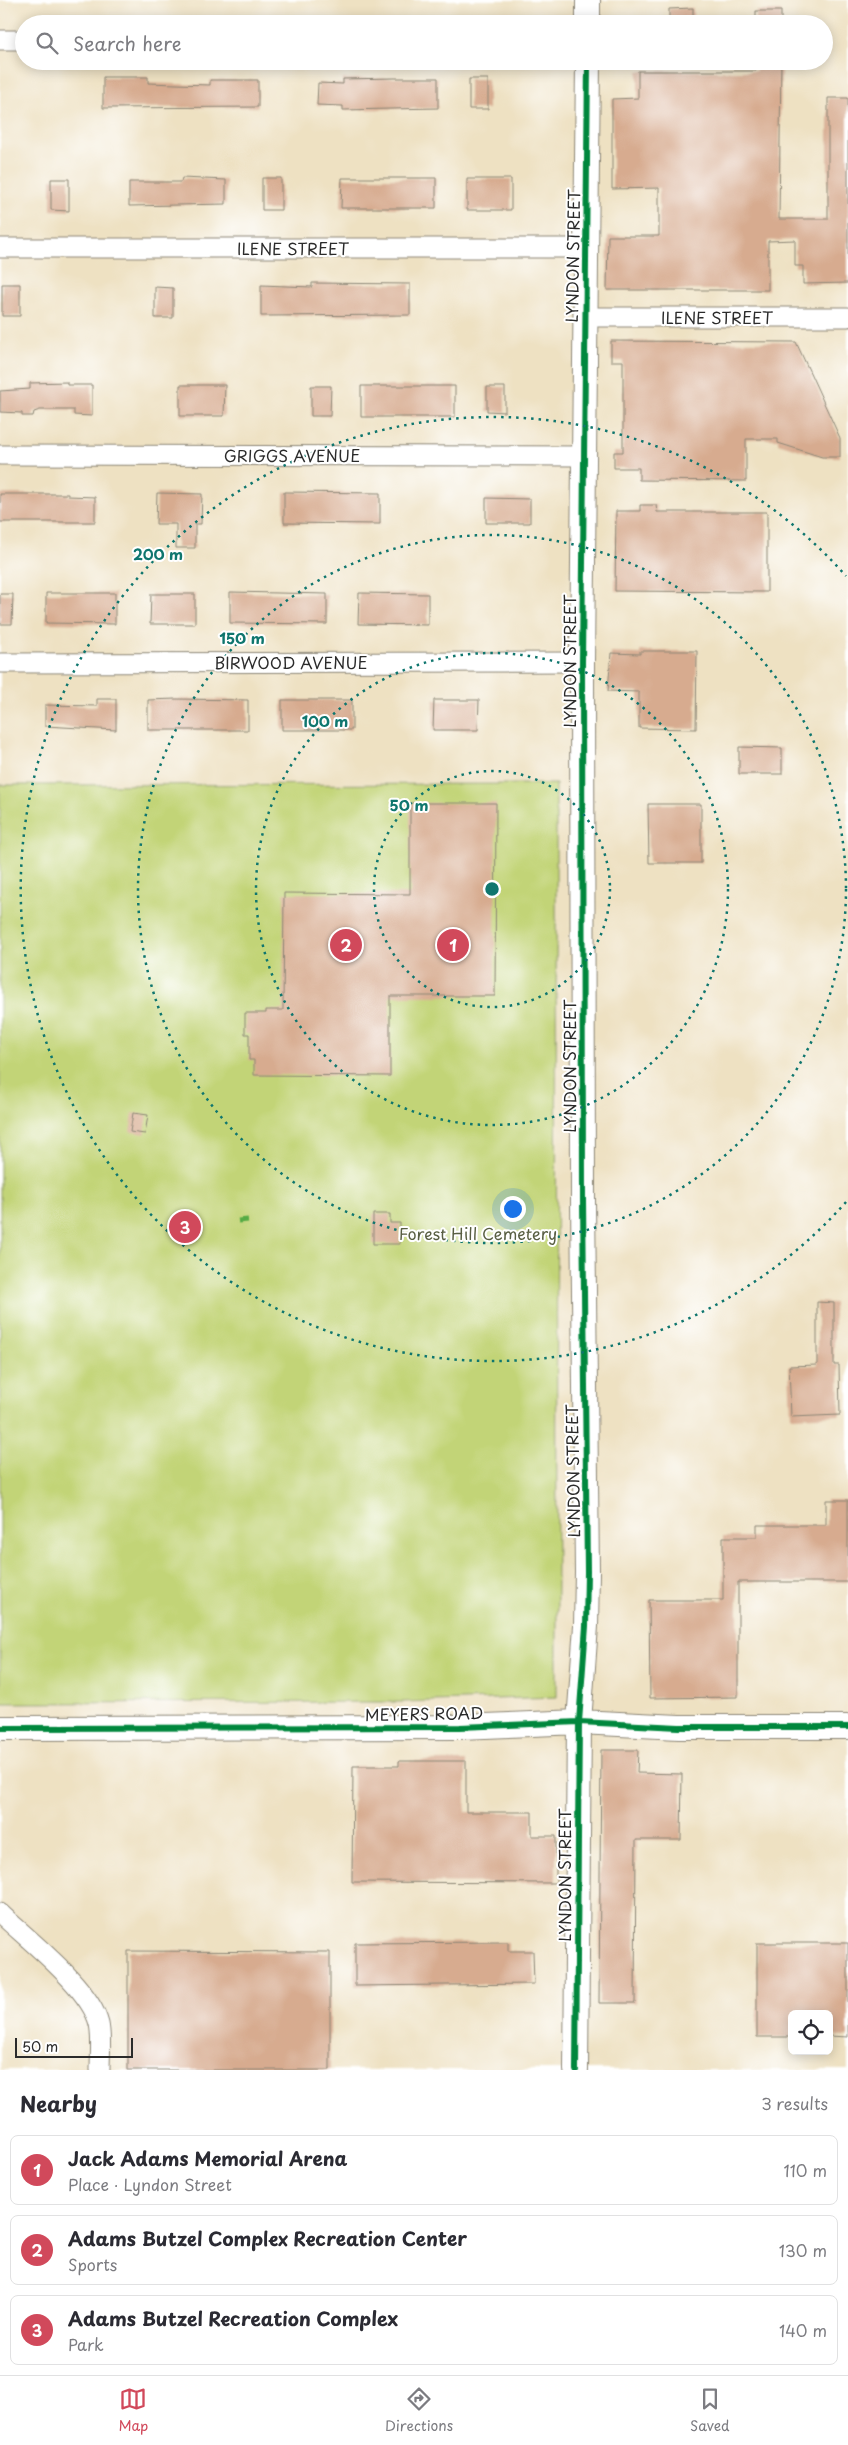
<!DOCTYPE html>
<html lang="en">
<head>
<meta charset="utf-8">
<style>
	body { margin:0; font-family:"Playpen Sans",sans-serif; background:#f7f7f7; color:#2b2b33 }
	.controls { position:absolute; right:15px; bottom:15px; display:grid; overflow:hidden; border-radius:8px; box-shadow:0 2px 12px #0003 }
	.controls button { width:45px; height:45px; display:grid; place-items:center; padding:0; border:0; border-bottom:1px solid #e1e1e2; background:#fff; color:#2b2b33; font:25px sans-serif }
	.scale { position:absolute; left:15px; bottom:12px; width:118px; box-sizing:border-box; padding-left:5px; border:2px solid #2b2b2b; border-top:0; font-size:14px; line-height:18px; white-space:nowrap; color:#2b2b2b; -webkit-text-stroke:4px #fff; paint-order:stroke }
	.you { position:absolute; left:512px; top:1208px; width:18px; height:18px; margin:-12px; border:4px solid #fff; border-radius:50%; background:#1a73e8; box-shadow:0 0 0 8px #1a73e833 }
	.badge { display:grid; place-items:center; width:32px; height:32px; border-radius:50%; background:#d1495b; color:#fff; font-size:16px; font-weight:700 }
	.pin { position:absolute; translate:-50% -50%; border:2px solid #fff; box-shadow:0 1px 5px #0006 }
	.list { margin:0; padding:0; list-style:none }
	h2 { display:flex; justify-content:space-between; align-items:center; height:65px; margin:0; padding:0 20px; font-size:21px }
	h2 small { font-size:16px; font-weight:400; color:#7c7c81 }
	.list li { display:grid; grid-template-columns:32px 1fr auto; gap:15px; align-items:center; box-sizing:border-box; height:70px; margin:0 10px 10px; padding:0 10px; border:1px solid #e1e1e2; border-radius:8px }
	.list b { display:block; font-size:19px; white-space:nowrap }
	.list p { margin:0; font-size:16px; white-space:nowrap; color:#7c7c81 }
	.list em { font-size:16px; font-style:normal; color:#7c7c81 }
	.icon { flex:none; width:28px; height:28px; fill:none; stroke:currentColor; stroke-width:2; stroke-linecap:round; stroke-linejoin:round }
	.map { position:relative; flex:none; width:848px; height:2070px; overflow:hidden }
	.search { position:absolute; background:#fff; box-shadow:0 2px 12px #0003; left:15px; right:15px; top:15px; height:55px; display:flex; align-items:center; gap:12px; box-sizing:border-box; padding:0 18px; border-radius:28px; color:#7c7c81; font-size:19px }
	.sheet { height:305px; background:#fff }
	nav { display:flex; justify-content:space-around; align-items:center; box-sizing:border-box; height:70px; border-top:1px solid #e1e1e2; background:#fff; font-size:14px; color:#7c7c81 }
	nav a { display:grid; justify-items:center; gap:2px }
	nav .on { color:#d1495b }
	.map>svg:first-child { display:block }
</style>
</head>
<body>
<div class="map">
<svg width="848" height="2070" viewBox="0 0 848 2070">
	<rect width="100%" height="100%" fill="#fff"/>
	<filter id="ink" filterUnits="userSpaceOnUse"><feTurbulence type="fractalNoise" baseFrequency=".02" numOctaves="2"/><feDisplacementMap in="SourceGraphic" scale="10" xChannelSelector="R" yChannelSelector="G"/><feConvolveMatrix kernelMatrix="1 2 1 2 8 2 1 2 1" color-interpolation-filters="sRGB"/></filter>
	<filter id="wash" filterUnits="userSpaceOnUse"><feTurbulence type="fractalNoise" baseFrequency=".0096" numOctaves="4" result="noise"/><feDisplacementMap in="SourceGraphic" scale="20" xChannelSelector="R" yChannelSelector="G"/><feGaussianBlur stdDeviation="1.12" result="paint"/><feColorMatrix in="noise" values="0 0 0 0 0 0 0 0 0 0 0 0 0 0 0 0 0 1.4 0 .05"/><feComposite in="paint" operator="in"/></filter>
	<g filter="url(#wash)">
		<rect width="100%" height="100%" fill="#eee1c2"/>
		<path fill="#c2d477" stroke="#768051" d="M556,784L557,1697L402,1702L0,1703V785Z"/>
		<g id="blocks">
			<path fill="#d7ab8f" d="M693,8V24H669V9Z
				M756,11H781V24H756Z
				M756,61H781L779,219H828V98H848V283L803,284V266H795V240L768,241V290H607L608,236H659V188L612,189V99L638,98V71H756Z
				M103,77H148V83L176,84L210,85V80H258V107L103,108Z
				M394,78H438V108L343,110V106L317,105L318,83L343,84V79Z
				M469,79H488V109H469Z
				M182,178L226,180V204L129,206V182H181Z
				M262,178H281V210H262Z
				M342,178H436V208H341Z
				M51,179H69V211L51,210Z
				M467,179H511V210H467Z
				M312,283L410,284V315L261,316V285L312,287Z
				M2,284H20V316H2Z
				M155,287L173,288V318H155Z
				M611,341L796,342L840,438V457H822L778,443V439H746V481L639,480V468H614V452H623V361H611Z
				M67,382V385H92V416L74,415V410H40L34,412L33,416H22V413L0,412V391L30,389V383Z
				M180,385H225L224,416H180Z
				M311,386H331L330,416H311Z
				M361,386H455V417H361Z
				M487,387H505V412L487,411Z
				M284,492L380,493V524L284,523Z
				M157,493L202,494L201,524H195V548H176V524H156Z
				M0,494H68V496L95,497V522H0Z
				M486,498L530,499V523H486Z
				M640,505H656L657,512H767V592L615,591L616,511H640Z
				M230,592L327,594V624L230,623Z
				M46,593H115V624L46,623Z
				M359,593L428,594V625L358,624Z
				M0,594H13L12,624H0Z
				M151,594H195V624H150Z
				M640,651H697L696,729L639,728V692L608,691L611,653L640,654Z
				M97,699H116V730L45,726V705L97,706Z
				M176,699L248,700V730H148V700Z
				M282,700H352V730H282Z
				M434,700H479L478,730H433Z
				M739,747L782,748V774H739Z
				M410,803H496L495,996H390V1076L254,1075V1060H249V1034H245V1013H266V1010H283L284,893L410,894Z
				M648,804H701V863H649Z
				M133,1113L148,1115L145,1134L130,1132Z
				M373,1214H390V1223H400V1244H373Z
				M817,1302L834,1303V1365H839L840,1415L791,1417L789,1366L817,1365Z
				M826,1500H848V1582H738V1697L650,1698L649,1600H723V1537H757V1525H826Z
				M601,1750H638L637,1773L682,1774L681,1840H636L635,2003H599Z
				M399,1761H466V1812H532V1836H556V1883L352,1882L353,1766H399Z
				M508,1942V1951H533L534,1984L355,1986V1943Z
				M757,1943H848V2037L829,2036V2014H792V2037H757Z
				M128,1951L330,1952V2070H128Z"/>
		</g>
	</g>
	<g filter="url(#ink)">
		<use href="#blocks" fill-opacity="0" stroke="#8c8676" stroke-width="1"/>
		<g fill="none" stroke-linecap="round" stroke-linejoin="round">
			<defs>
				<path id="minor" d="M0,40H24
					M0,248H586
					M585,317H848
					M0,455L584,456
					M0,663L582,662
					M0,1913C28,1940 90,1987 99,2024C102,2038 100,2055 100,2070"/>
				<path id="tertiary" d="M588,24V0
					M0,1728L460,1727L579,1722L679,1727H848
					M576,2070L579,1722L586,1626L587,1572L583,1200L582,662L588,61"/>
			</defs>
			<use href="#minor" stroke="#8c8676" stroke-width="21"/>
			<use href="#tertiary" stroke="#8c8676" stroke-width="26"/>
			<use href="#minor" stroke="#fff" stroke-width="19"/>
			<use href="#tertiary" stroke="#fff" stroke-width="24"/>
			<path stroke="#54ab44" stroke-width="5" stroke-dasharray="10 5" stroke-linecap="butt" d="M238,1221L249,1220"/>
			<defs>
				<path id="cycleway" d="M0,1728L460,1727L579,1722L679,1727H848
					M576,2070L579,1722L586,1626L587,1572L583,1200L582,662L588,61"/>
			</defs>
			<use href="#cycleway" stroke="#fff" stroke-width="9"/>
			<use href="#cycleway" stroke="#00873e" stroke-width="6"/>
		</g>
	</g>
	<g fill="none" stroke="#0f766e" stroke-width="2.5" stroke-dasharray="2.5 5">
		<circle cx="492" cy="889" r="118"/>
		<circle cx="492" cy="889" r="236"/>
		<circle cx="492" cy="889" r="354"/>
		<path d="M846 1202A472 472 0 1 1 846 576"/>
	</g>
	<g text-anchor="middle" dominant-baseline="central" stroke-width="4" stroke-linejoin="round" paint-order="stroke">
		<g font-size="16" fill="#2b2b2b" stroke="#fff">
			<text x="293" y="248">ILENE STREET</text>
			<text transform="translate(572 256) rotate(-89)">LYNDON STREET</text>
			<text x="717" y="317">ILENE STREET</text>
			<text x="292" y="455">GRIGGS AVENUE</text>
			<text transform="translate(569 661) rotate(-90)">LYNDON STREET</text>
			<text x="291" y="662">BIRWOOD AVENUE</text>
			<text transform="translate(569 1066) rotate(-90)">LYNDON STREET</text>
			<text transform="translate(572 1471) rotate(-91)">LYNDON STREET</text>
			<text transform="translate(424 1713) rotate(-1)">MEYERS ROAD</text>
			<text transform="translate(564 1875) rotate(-90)">LYNDON STREET</text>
		</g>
		<g font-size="16" fill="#585e42" stroke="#fff">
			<text x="478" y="1233">Forest Hill Cemetery</text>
		</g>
	</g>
	<circle cx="492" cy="889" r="8" fill="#0f766e" stroke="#fff" stroke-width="2.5"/>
	<g font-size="15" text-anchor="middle" font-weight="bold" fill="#0f766e" stroke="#fff" stroke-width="4" stroke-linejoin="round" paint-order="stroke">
		<text x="158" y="560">200 m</text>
		<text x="242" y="644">150 m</text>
		<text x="325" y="727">100 m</text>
		<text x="409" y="811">50 m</text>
	</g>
</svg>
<div class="controls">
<button><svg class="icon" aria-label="locate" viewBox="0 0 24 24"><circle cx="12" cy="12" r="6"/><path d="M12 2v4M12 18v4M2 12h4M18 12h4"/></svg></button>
</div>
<div class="scale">50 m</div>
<div class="you"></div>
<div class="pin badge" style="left:453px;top:945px">1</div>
<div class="pin badge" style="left:346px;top:945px">2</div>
<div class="pin badge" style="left:185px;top:1227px">3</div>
<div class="search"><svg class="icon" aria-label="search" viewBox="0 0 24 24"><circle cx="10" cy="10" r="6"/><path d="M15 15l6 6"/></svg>Search here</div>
</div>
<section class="sheet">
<h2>Nearby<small>3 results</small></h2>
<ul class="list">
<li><span class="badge">1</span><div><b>Jack Adams Memorial Arena</b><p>Place · Lyndon Street</p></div><em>110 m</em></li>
<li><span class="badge">2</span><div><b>Adams Butzel Complex Recreation Center</b><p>Sports</p></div><em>130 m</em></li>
<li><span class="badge">3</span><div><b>Adams Butzel Recreation Complex</b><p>Park</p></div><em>140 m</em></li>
</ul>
</section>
<nav>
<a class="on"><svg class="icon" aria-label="map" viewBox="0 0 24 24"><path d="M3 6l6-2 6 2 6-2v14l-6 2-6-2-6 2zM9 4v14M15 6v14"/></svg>Map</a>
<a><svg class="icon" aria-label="directions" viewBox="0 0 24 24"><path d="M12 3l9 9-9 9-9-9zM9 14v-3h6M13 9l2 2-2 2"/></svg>Directions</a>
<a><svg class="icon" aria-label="saved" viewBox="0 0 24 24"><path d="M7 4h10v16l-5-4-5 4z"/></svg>Saved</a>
</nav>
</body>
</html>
